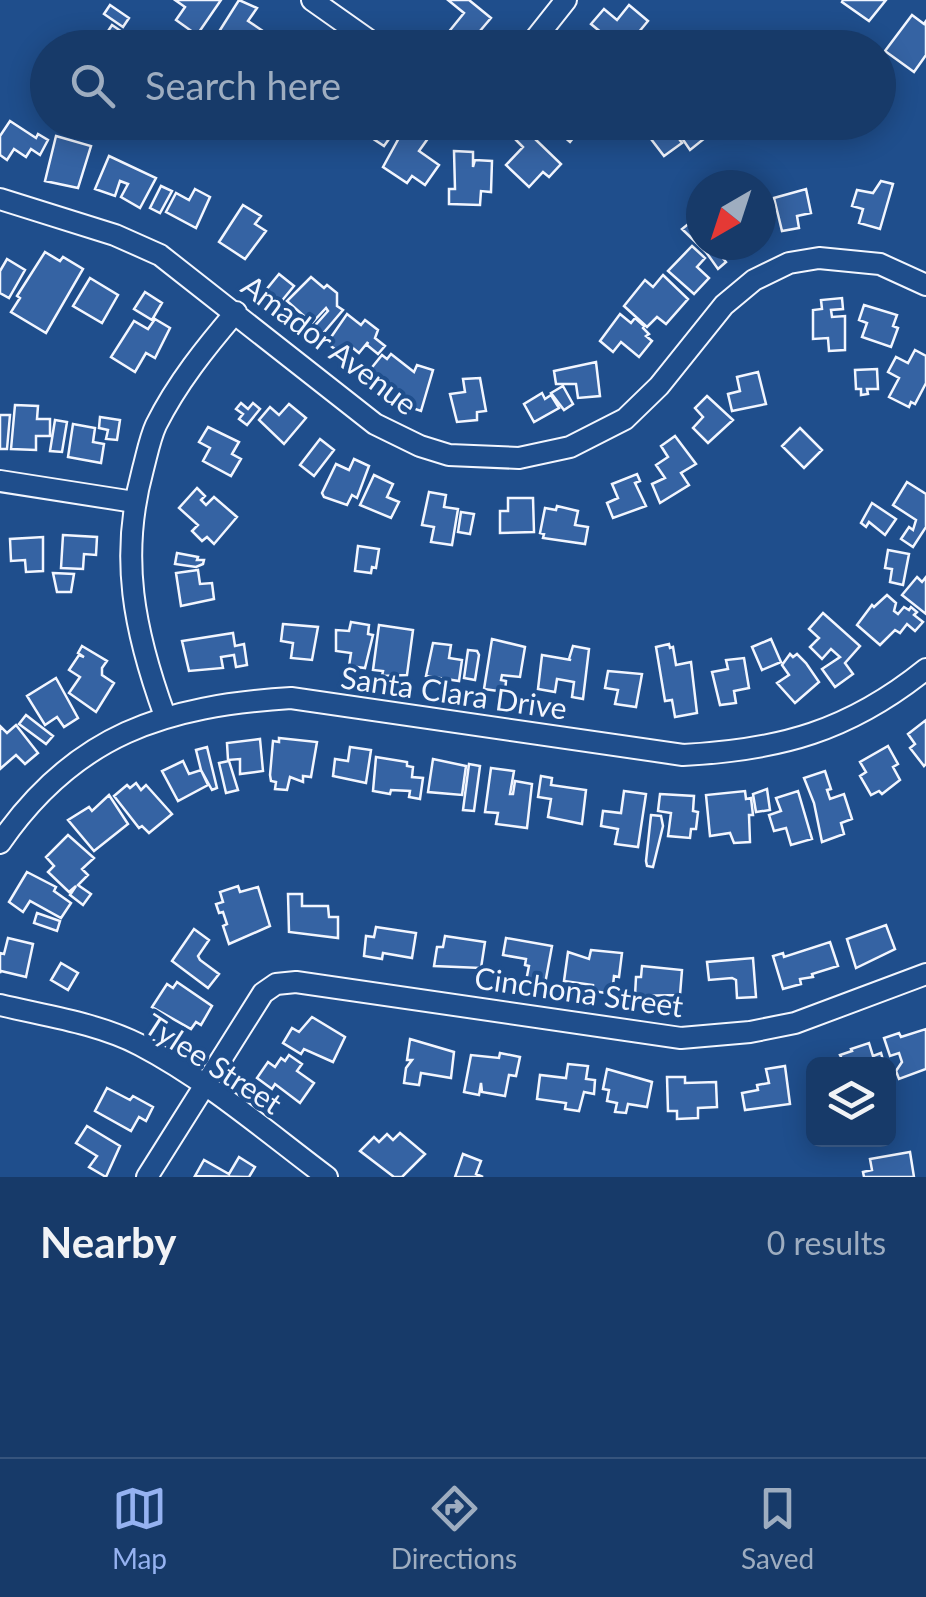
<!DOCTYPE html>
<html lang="en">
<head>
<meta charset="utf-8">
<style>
	body { margin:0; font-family:Lato,sans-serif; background:#20416f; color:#f1f3f6 }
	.controls { position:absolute; right:30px; bottom:30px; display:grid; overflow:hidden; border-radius:15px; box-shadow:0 5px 25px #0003 }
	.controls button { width:90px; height:90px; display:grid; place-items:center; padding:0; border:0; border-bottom:2px solid #36547d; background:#173a69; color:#f1f3f6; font:50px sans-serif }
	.compass { position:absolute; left:686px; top:170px; width:90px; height:90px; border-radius:50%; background:#173a69; box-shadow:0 5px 25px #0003; rotate:219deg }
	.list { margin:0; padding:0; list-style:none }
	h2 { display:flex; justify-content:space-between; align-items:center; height:130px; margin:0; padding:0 40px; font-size:42px }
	h2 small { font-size:32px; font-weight:400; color:#9eadc0 }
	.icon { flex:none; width:55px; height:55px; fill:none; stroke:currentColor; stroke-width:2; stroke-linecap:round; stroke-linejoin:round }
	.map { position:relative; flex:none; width:926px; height:1177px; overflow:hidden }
	.search { position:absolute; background:#173a69; box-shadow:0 5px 25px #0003; left:30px; right:30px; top:30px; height:110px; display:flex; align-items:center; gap:25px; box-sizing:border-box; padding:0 35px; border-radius:55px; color:#9eadc0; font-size:38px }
	.sheet { height:280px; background:#173a69 }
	nav { display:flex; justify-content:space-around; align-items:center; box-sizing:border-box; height:140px; border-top:2px solid #36547d; background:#173a69; font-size:28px; color:#9eadc0 }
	nav a { display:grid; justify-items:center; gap:5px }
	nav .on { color:#95b2f1 }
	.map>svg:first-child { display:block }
</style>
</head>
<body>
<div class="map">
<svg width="926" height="1177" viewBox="0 0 926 1177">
	<rect width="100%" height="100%" fill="#1f4e8c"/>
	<path fill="#3563a3" stroke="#f2f6ff" stroke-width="2.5" d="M175,0H221L197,35L176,20L185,7Z
		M239,0L257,8L248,21L263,31L252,48H242L234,42L229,48L215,38Z
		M448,0H469L491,18L474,38L482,44L479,48H449L453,39L447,34L464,13Z
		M843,0H886L869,21L842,2Z
		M110,5L129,18L123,27L104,14Z
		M629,5L648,21L638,33L645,39L638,48H620L591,24L604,9L617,20Z
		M912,15L924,24L926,21V55L914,72L885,51Z
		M112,25L134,40L129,48H97Z
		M10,121L36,138L38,134L48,140L40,155L31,149L26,157L14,149L7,160L0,155V136Z
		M336,122L327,138L305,123V122Z
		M354,122H401L384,146L352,125Z
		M523,122L540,136L536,140L561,164L549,177L543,172L529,187L506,165L523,147L511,135Z
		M547,122H586L570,142Z
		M671,122H725L690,150Z
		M413,126L429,137L419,151L439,165L425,185L412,176L407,183L383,167L405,127L410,131Z
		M670,126L682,143L664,156L651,139Z
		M56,136L91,146L78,188L45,181Z
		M454,151L473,152V167L475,160L492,161L491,192L481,191L480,205L449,204V189H455Z
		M109,156L156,178L140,208L121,197L128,184L120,181L115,196L95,189Z
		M881,181L893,184L880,229L859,223L863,209L852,206L857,190L873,193Z
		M161,186L172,191L160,213L150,208Z
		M195,189L210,197L196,228L166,212L176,193L189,200Z
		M806,189L811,213L797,216L799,228L782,231L774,198Z
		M243,205L261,216L255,224L266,231L245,259L219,242Z
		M692,221L701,232V245L713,246L726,262L718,269L706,252L682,229Z
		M692,246L705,258L697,267L709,278L694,294L668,271Z
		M45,252L60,261L63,257L83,269L46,333L11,312L20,298L17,296Z
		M7,259L25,270L9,298L0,293V271Z
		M279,274L294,286L280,303L266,290Z
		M663,275L688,299L666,324L657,317L647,327L624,306L645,280L653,287Z
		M311,277L324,288L327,285L337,293V306L343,310L320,337L312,329L328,311L326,308L312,323L287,301Z
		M90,278L118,295L102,323L73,306Z
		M145,292L162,303L152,320L134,309Z
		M842,298L843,309L831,310L832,317L845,316V350L829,351L828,338L813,339V310L822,309L821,300Z
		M864,305L897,315L893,326L898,328L891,347L862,337L867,323L859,320Z
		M347,314L361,325L365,320L378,330L375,338L385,346L378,354L367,345L368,342L359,353L348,344L340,353L327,343Z
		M620,314L631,323L635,318L644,326L643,328L649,334L646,336L652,341L639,357L621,342L613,352L600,341Z
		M155,319L170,328L155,358L146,353L135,372L111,357L134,321L148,329Z
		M915,350L926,356V383L915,404L911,402L909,407L889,397L899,378L888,372L896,357L908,363Z
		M391,354L414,372L417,365L433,370L421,411L397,403L399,398L391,395L393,391L369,371L382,355L387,359Z
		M596,362L600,396L578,398L576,384H556L554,371Z
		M877,369L878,389H867L868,394L861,395V389H856L855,370Z
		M758,372L766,404L732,411L728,394L740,391L737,377Z
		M480,378L486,411L477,412V420L457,422L450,394L465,392L463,379Z
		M563,386L573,404L564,410L551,393Z
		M542,393L545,399L551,395L559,408L534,422L524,404Z
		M707,396L733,420L708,443L693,428L703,417L695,408Z
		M241,403L248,409L253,403L260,409L247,425L239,419L243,414L236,409Z
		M289,404L306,418L284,444L259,420L270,407L279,415Z
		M15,405L38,406L37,419H50V436H36V450L11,449Z
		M0,415H10L7,449H0Z
		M100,417L120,420L117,440L106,439L108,430L99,428Z
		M55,420L67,422L62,452L50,451Z
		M73,424L95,428L93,442L104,444L101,463L68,457Z
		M208,427L239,442L232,454L241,459L231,476L203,461L210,448L199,442Z
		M800,428L822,450L804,468L782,446Z
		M675,436L696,464L681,473L689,485L660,503L652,484L665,478L656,465L668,457L661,446Z
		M320,439L334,450L314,476L300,465Z
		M354,459L369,466L357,498L352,495L347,505L324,497L322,493L336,464L349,470Z
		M637,474L640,481L635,483L646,506L613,518L607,503L618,498L612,484Z
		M374,475L393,484L387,497L399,502L391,518L360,505Z
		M907,482L926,494V527L913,547L901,539L909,527L913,530L916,520L893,505Z
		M197,488L205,496L201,500L206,505L214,497L237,517L214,544L207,537L202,541L192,531L198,525L179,508Z
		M429,492L446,495L444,507L458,509L452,545L431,542L434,527L422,525Z
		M508,498H533L534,532L500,533V511H508Z
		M872,503L896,519L885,535L869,522L866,527L861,523Z
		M557,506L578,511L575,525L588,527L585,544L543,538L544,534L540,533L545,508L556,510Z
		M461,512L474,514L470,534L458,532Z
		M63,535L97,537L96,555L84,554L83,569L61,568Z
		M43,537V571L26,572L25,560L11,561L10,539Z
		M358,546L379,549L376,568L372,567L371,573L355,571Z
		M888,550L909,554L903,585L890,582L892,569L885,568Z
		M177,553L198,557L197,560H204L203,564L196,567L175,564Z
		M198,570L200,584L212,583L214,599L181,606L176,573Z
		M53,573L74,574L71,592H57Z
		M917,577L922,582L926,577V614L902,595Z
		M887,595L896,603L894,611L898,614L904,607L909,610L911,607L917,612L914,615L923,622L915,631L907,624L900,633L895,630L880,645L857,625L872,605L874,607Z
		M823,613L860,646L845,663L853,674L835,687L822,669L840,657L831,649L822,659L810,647L819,638L809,629Z
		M351,622L369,625L368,634L373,635L365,668L349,666L351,653L336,651V630L349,631Z
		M283,624L318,627L312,660L291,658L293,643L281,641Z
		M379,625L413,630L407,675L382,676L383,671L373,670Z
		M233,633L235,646L244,644L247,665L236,667L234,655L221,657L223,668L189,671L182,641Z
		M492,639L525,647L520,677L502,675L501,680L506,681L505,692L484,689Z
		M771,639L781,662L762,670L752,647Z
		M433,643L451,645L449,658L462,660L459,681L426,676Z
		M669,644L670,648L673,647L676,665L691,662L697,713L675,717L672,700L665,701L656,647Z
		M82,646L107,661L102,668V675L114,683L96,712L69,693L80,677L69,670L79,655L84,657L78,653Z
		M573,646L589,649L583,699L572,697L574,682L557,679L555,692L538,689L542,655L571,660L569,659Z
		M468,650L477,651L479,655L475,680L464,678Z
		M790,654L793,657L797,654L806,663L819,682L795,703L777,683L789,675L782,665Z
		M744,658L749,688L734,691L736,703L720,705L712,672L728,669L726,660Z
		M608,671L642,674L636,707L615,704L618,690L605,688Z
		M56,678L78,718L64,727L57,717L45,725L27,696Z
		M26,715L53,736L46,744L19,724Z
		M926,720V764L924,766L910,748L915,744L908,734Z
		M16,725L38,753L25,764L16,755L0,769V726L7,733Z
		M279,738L317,742L311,777L303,776V782L290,777L287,790L275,789L276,782L271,781L270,775L273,741L279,742Z
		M260,739L263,771L240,774V759L228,760L227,743Z
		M888,746L898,764L893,767L900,780L882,794L879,791L871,795L860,776L866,772L860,762Z
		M207,747L217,788L212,790L201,770L196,750Z
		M350,747L371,750L366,783L333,776L335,759L348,761Z
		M376,757L407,762V766L413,767L412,777L423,778L420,799L409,797L410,791L391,790L390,794L373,791Z
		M433,759L466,766L462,795L428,792Z
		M183,761L189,774L201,770L208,785L178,801L162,771Z
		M229,761L238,790L226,793L219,763Z
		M469,764L480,766L474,811L463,810Z
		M491,768L514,771L510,794H513L515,781L532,784L527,828L496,824L498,813L485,812Z
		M825,771L831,789L827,790L830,799L844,794L852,819L841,823L844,834L822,842L814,803L804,778Z
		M541,776L552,778L551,785L586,790L582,824L548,817L551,799L538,797Z
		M136,783L141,790L146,785L172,814L149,833L142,826L139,828L114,796L127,785L130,788Z
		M767,789L770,810L756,812L753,794Z
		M624,791L646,794L638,847L615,844L618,829L601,826L603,811L621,813Z
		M745,791L746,799L751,798L753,815H749L750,842L734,843L730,833L710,836L706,795Z
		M798,791L812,839L791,845L786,828L774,831L769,815L781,811L776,798Z
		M660,794L694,796L693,811L698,812L696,829H691L690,838L668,836L671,813L658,811Z
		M109,795L128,824L94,851L68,820L89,807L92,811Z
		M651,815L661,816L663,826L653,867L647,866L646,861Z
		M68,835L94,858L82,869L88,875L78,885L91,894L83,905L70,895L76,886L69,892L48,872L54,866L46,857Z
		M27,872L56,887L54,891L71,903L61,918L30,901L23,912L9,902Z
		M238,886L240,892L258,887L270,926L229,944L223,926L227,924L223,912L219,913L216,904L223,902L220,892Z
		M288,894H302V906H328L329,917H338V938L289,932Z
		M37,913L60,921L57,931L34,923Z
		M886,925L895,949L856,968L847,939Z
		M376,927L416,933L412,958L383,953L382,959L364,956L366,936L374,937Z
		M194,929L209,940L198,956L200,960L219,974L208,988L172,961Z
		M445,936L485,942L481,968L434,966L437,947H443Z
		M8,938L33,944L26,977L1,971L0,973V953L4,954Z
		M506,938L552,946L545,984L526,981L529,966L525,965L526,959L503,955Z
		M830,942L838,966L812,974L813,977L800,979L801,984L783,989L773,956L783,953L784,957Z
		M591,950L622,953L619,977L614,976L612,994L593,991V985L564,981L568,952L589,959Z
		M753,958L756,997L737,998L736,980L732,978L709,980L707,962Z
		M61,963L78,973L68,990L51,980Z
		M642,966L682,970L680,995L635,996L636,977H641Z
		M177,982L212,1006L201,1025L196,1022L191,1029L152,1007L167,984L173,988Z
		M312,1017L345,1037L333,1062L304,1049L301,1054L283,1043L292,1028L299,1032Z
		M926,1029V1069L899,1079L896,1071L902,1062L899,1053L890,1056L884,1038L899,1033L901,1037Z
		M410,1039L454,1052L451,1078L421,1073L419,1085L404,1083L406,1068L412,1060H407Z
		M869,1043L873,1056L881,1053L883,1060L875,1064H828L842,1059L840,1055L852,1051L851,1049Z
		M500,1053L520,1057L516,1076L509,1075L505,1096L482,1092L481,1083L479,1095L464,1092L471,1055L499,1058Z
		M289,1055L302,1064L297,1071L314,1083L300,1103L275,1084L272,1089L257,1078L268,1062L275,1067L281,1058L285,1061Z
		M568,1064L588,1066L586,1079L595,1080L594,1094L584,1092L579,1111L565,1109L566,1103L537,1099L540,1075L566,1078Z
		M785,1066L790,1104L745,1110L742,1093L758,1090L757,1085L769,1083L766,1069Z
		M607,1069L652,1082L647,1107L628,1104L626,1113L615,1112L617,1103L607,1101L609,1090L603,1089Z
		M667,1077H685V1083L716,1082L717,1107L698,1108V1118L677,1119V1111H668Z
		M107,1088L130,1100L133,1096L153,1107L146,1121L139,1117L131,1131L95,1111Z
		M87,1126L120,1146L106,1177L89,1167L97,1156L76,1143Z
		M400,1133L425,1154L402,1177H394L360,1151L374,1137L379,1142L387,1134L393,1140Z
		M910,1152L914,1177H864L863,1172L872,1170L870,1159Z
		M463,1154L481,1161L476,1174L483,1177H455Z
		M239,1157L255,1167L249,1177L195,1176L204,1160L229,1174Z"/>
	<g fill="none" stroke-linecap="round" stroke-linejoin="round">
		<defs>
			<path id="minor" d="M312,0L380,48
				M528,48L566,0
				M0,199L115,235L160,255L375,424L420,446L449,455L519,458L570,447L625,419L659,386L724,305L754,280L789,263L819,258L880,264L926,285
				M0,481L134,502
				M165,716C134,631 119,557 143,469C147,454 150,438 156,425C177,383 206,347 236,312
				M0,843C75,734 165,706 291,698L683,755C780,750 849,731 926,669
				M0,1005C46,1016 97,1023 140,1045C207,1080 267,1132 327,1177
				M147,1177L263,993L276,984L296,982L681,1038L750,1032L795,1023L926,974"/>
		</defs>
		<use href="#minor" stroke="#f2f6ff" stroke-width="24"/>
		<use href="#minor" stroke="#1f4e8c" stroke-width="20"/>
	</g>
	<g text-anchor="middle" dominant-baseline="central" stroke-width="8" stroke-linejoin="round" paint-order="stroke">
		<g font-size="30" fill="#f2f6ff" stroke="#1f4e8c">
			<text transform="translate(330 344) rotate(37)">Amador Avenue</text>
			<text transform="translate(454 692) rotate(8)">Santa Clara Drive</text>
			<text transform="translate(579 991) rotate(8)">Cinchona Street</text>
			<text transform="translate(214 1063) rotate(33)">Tylee Street</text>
		</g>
	</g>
</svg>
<div class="controls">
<button><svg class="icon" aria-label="layers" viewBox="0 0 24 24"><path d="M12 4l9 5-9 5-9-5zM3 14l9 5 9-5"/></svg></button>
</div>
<svg class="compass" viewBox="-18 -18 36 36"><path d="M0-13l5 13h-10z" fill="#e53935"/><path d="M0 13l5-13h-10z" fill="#9eadc0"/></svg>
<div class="search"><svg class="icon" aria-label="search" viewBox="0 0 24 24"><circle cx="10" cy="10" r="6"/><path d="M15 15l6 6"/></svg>Search here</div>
</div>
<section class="sheet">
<h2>Nearby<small>0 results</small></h2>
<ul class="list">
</ul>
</section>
<nav>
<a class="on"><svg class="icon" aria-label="map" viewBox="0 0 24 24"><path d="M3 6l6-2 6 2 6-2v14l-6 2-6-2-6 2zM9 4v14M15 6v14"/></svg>Map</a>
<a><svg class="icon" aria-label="directions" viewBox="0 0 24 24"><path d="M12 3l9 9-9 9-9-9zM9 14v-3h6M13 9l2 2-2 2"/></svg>Directions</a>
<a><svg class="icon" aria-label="saved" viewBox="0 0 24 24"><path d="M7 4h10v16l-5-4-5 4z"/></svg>Saved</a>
</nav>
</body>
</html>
